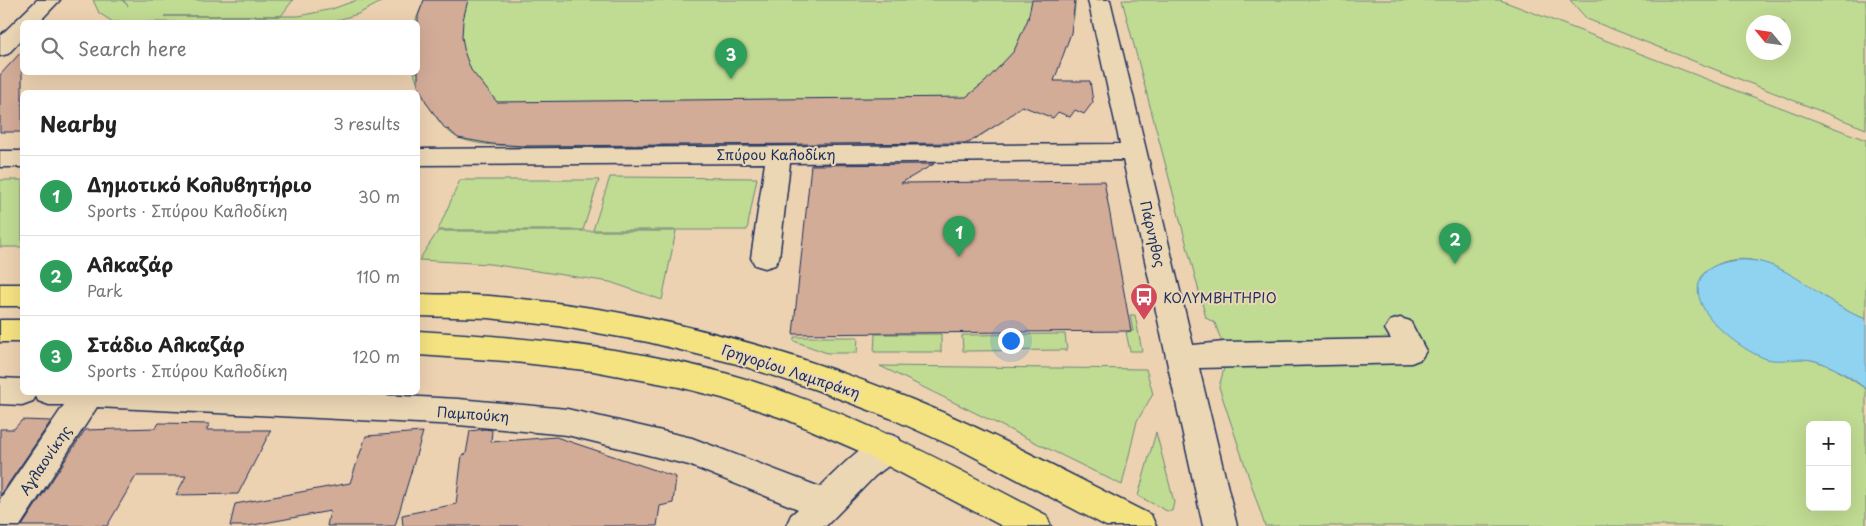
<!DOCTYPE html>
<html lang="en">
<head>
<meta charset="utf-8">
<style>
	body { margin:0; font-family:"Playpen Sans",sans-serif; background:#f6f6f6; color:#222 }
	.controls { position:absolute; right:15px; bottom:15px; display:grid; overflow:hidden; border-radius:8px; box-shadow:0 5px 20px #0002 }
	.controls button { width:45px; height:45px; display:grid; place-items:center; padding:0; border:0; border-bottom:1px solid #e0e0e0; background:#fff; color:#222; font:25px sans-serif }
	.compass { position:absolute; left:1746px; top:15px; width:45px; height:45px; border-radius:50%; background:#fff; box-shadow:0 5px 20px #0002; rotate:299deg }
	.you { position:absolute; left:1010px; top:340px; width:18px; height:18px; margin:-12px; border:4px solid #fff; border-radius:50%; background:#1a73e8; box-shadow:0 0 0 8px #1a73e833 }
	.badge { display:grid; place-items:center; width:32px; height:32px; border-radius:50%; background:#db2777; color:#fff; font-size:16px; font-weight:700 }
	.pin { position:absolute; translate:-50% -41px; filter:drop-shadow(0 1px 2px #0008) }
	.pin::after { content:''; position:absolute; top:26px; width:18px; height:15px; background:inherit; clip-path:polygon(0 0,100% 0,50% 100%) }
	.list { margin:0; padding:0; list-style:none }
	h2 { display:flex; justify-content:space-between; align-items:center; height:65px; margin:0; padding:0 20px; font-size:21px }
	h2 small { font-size:16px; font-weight:400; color:#767676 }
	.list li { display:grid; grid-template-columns:32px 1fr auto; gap:15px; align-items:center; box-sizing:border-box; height:80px; padding:0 20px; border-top:1px solid #e0e0e0 }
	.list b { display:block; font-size:19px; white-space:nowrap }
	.list p { margin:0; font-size:16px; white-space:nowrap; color:#767676 }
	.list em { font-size:16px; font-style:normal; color:#767676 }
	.icon { flex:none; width:28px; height:28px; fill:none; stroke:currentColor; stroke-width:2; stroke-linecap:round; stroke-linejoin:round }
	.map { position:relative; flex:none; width:1866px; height:526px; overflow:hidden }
	.search { position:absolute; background:#fff; box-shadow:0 5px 20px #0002; left:20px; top:20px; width:400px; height:55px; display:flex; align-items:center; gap:12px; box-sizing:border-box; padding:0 18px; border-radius:8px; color:#767676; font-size:19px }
	.panel { position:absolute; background:#fff; box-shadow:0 5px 20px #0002; left:20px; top:90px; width:400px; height:305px; border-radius:8px }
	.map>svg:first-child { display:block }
</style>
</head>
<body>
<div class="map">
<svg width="1866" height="526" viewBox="0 0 1866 526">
	<rect width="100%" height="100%" fill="#edd2b1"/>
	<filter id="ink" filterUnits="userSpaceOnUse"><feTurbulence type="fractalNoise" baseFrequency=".02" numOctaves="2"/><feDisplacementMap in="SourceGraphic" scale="10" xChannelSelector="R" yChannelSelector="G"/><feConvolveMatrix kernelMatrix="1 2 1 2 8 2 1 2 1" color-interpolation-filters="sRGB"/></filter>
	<g filter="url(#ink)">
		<path fill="#c0db92" stroke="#6e8578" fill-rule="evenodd" d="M93,0H122L128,6L123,0H293L281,16H164H299L332,9L357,0H385L358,14L331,22H113L99,13Z
			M424,0H1075C1075,66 1022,111 970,142L532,147C509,145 481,147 459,138C439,130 420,92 414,73L418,72V22H415Z
			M1122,0H1500L1866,140V319C1815,303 1758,228 1703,274L1714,322L1739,343L1769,359L1798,357L1816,361L1834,368L1866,389V526H1265L1219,387L1226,361L1222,343L1215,323L1206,318ZM1810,425H1847V507H1810Z
			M1570,0H1866V129L1587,19ZM1754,22H1784V52H1754Z
			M610,177L757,178L747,230H593Z
			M0,180H22V247H0Z
			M460,180H599L583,230H438Z
			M438,231H676L662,300L610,282L490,264L419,260Z
			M1130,315H1135L1142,351H1130L1126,332L1133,331Z
			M875,334H941V352H874Z
			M1065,334L1067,350L963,351L962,335Z
			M794,337H858L857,353H827L794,341Z
			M880,366L1146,369L1153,394L1137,421L1122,485Z
			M1156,432L1174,502L1172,511H1167L1138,496Z"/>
		<path fill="#8fd3f1" stroke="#6191b6" d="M1737,260C1787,256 1821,304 1866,319V389C1851,377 1835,367 1816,361C1798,356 1781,363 1767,359C1741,351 1685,309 1701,278C1708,265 1724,262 1737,260Z"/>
		<path fill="#d3ac98" stroke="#1b2f5e" d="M424,0H468L463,20L462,37L465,54L471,70L497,102L966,97L985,82L1014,51L1028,19L1032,0H1075L1071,33L1054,81H1090L1093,102L1084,114L1075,110L1070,117L1058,112L1053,118L1022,106L1003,121L968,143L524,146L492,144L458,138L448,129L446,130L427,104L418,85V16Z
			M22,51V132H0V75Z
			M934,164L901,183L1104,181L1131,331L793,334L811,165Z
			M22,420L51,421L0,496V429H14Z
			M159,423L210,424L206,430H271L238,494L176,495L186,476H136L107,526H22L85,430L156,428Z
			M485,429L492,430L491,442L556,437L676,477L673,503L660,506L657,526H403L402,515L456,504L462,455L466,454L470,431Z
			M423,432L395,526H327L330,511L248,526H230L235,504L350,483L366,436Z"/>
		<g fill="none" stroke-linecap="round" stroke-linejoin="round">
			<defs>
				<path id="minor" d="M37,0H60L39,22H22V39L8,54L0,56V36Z
					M1088,0H1110L1193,345L1224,342L1391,339L1385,329L1390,321L1400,318L1410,321L1426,351L1421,359L1411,363L1199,368L1237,526H1203L1123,160L790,163L779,258L775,265L765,268L755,265L751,258L765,163L418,165V149L1120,144Z
					M0,151H22V167H0Z
					M0,378L22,379V392H324L458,399L567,409L692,438L820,487C832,475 872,434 888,434C891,434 896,437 899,438L904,448L899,458L875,476L826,526H786L791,515L798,509L689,465L567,435L458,425L97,407L20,526H0V499L64,405H49L38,401L36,396L33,401L22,405L0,404Z"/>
				<path id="major" d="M0,284H22V306H0Z
					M418,294C445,295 472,294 500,297C640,308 782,346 913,400C995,433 1072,476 1151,515L1156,526H1106L959,449L890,418L814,389L737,364L648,342L558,326L489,318L418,316Z
					M0,320H22V342H0Z
					M418,331C520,337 622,346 721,372C836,403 941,460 1046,515L1051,526H1002L857,450L788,420L722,398L679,387L593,371L506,361L418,355Z"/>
			</defs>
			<use href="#minor" stroke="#1b2f5e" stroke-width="3"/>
			<use href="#major" stroke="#1b2f5e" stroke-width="3"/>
			<use href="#minor" fill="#ecd7b5" fill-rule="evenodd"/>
			<use href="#major" fill="#f5e382" fill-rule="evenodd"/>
		</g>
	</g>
	<defs>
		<symbol id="bus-pin" viewBox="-11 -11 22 30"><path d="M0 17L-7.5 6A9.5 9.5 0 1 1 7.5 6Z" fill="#d1495b" stroke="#ecd7b5"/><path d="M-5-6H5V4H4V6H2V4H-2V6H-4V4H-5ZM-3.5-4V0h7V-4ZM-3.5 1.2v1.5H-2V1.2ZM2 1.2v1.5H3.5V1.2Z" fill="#fff"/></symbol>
	</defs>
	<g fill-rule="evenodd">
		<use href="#bus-pin" x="1128" y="281" width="32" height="43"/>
	</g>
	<g text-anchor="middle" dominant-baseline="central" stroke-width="4" stroke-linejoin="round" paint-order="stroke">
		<g font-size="14" fill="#1b2f5e" stroke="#ecd7b5">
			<text x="776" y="154">Σπύρου Καλοδίκη</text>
			<text transform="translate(1153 234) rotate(77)">Πάρνηθος</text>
			<text transform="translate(791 371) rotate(18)">Γρηγορίου Λαμπράκη</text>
			<text transform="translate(473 414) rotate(4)">Παμπούκη</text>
			<text transform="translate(45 460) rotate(-56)">Αγλαονίκης</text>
		</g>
		<g font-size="14" fill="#1b2f5e" stroke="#ecd7b5" text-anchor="start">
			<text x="1163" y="297">ΚΟΛΥΜΒΗΤΗΡΙΟ</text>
		</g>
	</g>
</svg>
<div class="controls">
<button>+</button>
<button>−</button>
</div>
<svg class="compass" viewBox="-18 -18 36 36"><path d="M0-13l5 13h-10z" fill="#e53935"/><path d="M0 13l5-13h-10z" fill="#767676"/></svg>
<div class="you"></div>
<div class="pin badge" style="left:959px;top:257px;background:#2e9e5b">1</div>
<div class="pin badge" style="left:1455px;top:264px;background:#2e9e5b">2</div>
<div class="pin badge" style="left:731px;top:79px;background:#2e9e5b">3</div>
<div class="search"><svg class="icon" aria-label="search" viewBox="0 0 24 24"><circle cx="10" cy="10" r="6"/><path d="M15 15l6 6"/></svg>Search here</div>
<section class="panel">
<h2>Nearby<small>3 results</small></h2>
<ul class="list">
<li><span class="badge" style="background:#2e9e5b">1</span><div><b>Δημοτικό Κολυβητήριο</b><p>Sports · Σπύρου Καλοδίκη</p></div><em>30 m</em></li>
<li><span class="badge" style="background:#2e9e5b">2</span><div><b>Αλκαζάρ</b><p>Park</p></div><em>110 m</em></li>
<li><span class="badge" style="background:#2e9e5b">3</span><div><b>Στάδιο Αλκαζάρ</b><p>Sports · Σπύρου Καλοδίκη</p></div><em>120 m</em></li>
</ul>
</section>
</div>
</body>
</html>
